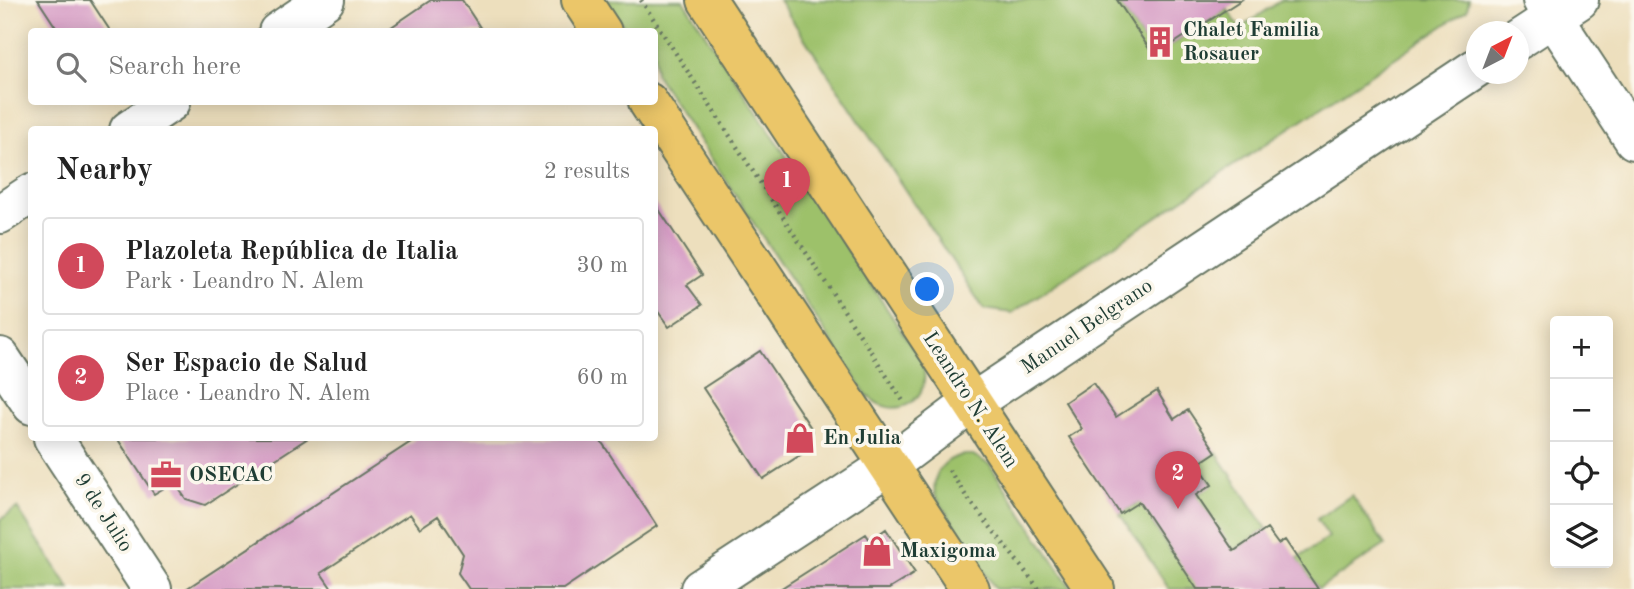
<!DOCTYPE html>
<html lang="en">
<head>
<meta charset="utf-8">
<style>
	body { margin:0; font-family:"Old Standard TT",serif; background:#f2f2f2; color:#222 }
	.controls { position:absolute; right:21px; bottom:21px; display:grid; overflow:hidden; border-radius:7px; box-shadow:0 4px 18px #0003 }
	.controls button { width:63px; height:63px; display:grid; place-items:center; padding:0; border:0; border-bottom:2px solid #e0e0e0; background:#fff; color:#222; font:35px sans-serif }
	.compass { position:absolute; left:1466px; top:21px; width:63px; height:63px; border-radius:50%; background:#fff; box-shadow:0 4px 18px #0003; rotate:42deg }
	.you { position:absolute; left:928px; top:290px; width:24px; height:24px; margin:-18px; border:5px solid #fff; border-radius:50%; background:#1a73e8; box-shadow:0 0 0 10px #1a73e833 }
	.badge { display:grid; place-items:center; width:46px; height:46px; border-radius:50%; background:#d1495b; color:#fff; font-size:23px; font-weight:700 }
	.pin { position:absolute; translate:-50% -58px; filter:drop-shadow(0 2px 4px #0008) }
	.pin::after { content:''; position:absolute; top:37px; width:24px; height:21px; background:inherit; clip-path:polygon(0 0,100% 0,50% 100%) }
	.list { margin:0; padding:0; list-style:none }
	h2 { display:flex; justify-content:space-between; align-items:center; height:91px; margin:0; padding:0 28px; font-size:30px }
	h2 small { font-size:23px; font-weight:400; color:#767676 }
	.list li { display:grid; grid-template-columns:46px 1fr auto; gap:21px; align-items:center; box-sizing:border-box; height:98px; margin:0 14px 14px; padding:0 14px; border:2px solid #e0e0e0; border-radius:7px }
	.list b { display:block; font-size:26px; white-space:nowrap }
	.list p { margin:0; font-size:23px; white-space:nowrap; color:#767676 }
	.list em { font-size:23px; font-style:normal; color:#767676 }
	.icon { flex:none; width:38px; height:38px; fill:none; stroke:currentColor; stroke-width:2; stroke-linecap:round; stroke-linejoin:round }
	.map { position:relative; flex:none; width:1634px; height:589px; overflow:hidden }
	.search { position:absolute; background:#fff; box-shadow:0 4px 18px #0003; left:28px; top:28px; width:630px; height:77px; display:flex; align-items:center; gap:18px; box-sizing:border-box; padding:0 24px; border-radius:7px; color:#767676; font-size:26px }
	.panel { position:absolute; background:#fff; box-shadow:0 4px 18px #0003; left:28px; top:126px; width:630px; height:315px; border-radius:7px }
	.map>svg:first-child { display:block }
</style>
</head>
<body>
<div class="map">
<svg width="1634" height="589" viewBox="0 0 1634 589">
	<rect width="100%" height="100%" fill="#fbf7ec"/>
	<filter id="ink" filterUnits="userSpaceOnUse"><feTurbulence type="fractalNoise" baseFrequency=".0143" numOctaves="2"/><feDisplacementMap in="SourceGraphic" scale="14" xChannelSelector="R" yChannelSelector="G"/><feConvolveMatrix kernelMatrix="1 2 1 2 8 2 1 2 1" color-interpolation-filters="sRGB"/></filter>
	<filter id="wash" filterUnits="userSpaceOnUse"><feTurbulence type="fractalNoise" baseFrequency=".00686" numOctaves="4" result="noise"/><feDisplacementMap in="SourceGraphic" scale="28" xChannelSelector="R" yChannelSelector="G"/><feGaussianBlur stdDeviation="1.57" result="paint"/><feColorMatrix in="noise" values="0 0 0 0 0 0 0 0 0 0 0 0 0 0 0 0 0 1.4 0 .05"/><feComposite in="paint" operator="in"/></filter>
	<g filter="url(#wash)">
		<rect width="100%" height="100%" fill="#eddfbd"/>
		<path fill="#9dc16b" stroke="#5e7f50" stroke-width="2" d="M606,0H683L922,362C935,401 893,424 866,394L655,73L654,32L627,31Z
			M779,0H1125L1120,4L1154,56L1227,9L1240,28L1282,0H1469L1467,10L1012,313L984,309Z
			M1216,452L1267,529L1238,548L1211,589H1169L1120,514L1144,499L1158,520L1153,524L1172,553L1222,534L1196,495L1212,484L1198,464Z
			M963,455H973L990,465L1072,589H995L935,495C932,475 942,459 963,455Z
			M1352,495L1385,545L1318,589L1297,559L1329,537L1317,519Z
			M17,508L70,589H0V520Z"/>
		<g id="blocks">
			<path fill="#d79ec6" d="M38,0H90L111,32H59Z
				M431,0H462L483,32H384Z
				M1117,0H1241L1154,56Z
				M654,202L702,275L687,285L702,305L669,327L654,306Z
				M760,351L813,431L808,450L763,479L703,388Z
				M1093,383L1116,417L1157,391L1174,419L1188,410L1216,452L1198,464L1212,485L1196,495L1234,551L1267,529L1278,544L1285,540L1318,589H1197L1139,502L1120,514L1069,437L1082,429L1065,402Z
				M117,438H308L205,505L186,499L174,482L154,494Z
				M417,438H599L657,526L563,589H469L458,573L463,554L438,516L420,528L410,514L321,573L332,589H186Z
				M886,529L915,573L889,589H780L866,534L870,540Z"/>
		</g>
	</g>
	<g filter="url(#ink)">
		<use href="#blocks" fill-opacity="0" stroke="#677664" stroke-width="2"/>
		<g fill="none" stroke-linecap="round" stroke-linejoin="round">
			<defs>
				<path id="minor" d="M1542,0L1634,140
					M278,32L325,0
					M1518,40L1579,0
					M129,130L171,102
					M0,214L32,193
					M0,357L32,405
					M53,438L152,589
					M700,589L888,466L972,403L1476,68"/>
				<path id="major" d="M581,0L602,32
					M707,0L1095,589
					M648,102L970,589"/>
			</defs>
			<use href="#minor" stroke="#677664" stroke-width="42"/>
			<use href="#major" stroke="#677664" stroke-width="42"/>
			<path stroke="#677664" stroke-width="4.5" stroke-dasharray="2 5" stroke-linecap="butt" d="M641,0L905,404
				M949,470L966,496L1039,589"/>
			<use href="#minor" stroke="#fff" stroke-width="38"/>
			<use href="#major" stroke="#ebc669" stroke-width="38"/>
		</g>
	</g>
	<defs>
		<symbol id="building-bare" viewBox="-9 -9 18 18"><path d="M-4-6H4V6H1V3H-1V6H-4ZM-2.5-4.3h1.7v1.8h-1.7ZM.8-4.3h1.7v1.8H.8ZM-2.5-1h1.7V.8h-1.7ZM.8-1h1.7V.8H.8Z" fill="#d1495b" stroke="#fbf7ec" stroke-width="2.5" paint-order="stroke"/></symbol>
		<symbol id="shop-bare" viewBox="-9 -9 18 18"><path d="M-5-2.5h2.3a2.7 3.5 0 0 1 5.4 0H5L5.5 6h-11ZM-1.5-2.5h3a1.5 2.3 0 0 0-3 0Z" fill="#d1495b" stroke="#fbf7ec" stroke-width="2.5" paint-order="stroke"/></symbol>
		<symbol id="office-bare" viewBox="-9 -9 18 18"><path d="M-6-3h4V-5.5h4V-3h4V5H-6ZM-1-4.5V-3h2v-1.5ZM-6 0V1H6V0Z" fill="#d1495b" stroke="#fbf7ec" stroke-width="2.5" paint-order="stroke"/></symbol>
	</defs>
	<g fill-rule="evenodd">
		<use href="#building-bare" x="1138" y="20" width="44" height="44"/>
		<use href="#shop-bare" x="778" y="416" width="44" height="44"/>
		<use href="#office-bare" x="144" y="453" width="44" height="44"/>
		<use href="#shop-bare" x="855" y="529" width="44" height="44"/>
	</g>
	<g text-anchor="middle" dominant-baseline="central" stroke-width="7" stroke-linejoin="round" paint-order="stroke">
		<g font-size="21" font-weight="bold" fill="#1f3d34" stroke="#fbf7ec" text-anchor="start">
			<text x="1183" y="30">Chalet Familia<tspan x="1183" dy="24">Rosauer</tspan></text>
			<text x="823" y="438">En Julia</text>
			<text x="189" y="475">OSECAC</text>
			<text x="900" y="551">Maxigoma</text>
		</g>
		<g font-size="21" fill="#1f3d34" stroke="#fbf7ec">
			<text transform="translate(1087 327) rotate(-34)">Manuel Belgrano</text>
			<text transform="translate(970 400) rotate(57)">Leandro N. Alem</text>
			<text transform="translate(103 513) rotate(57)">9 de Julio</text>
		</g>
	</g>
</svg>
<div class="controls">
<button>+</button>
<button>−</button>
<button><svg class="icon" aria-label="locate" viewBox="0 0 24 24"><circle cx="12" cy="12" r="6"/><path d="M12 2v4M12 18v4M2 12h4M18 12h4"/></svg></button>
<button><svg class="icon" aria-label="layers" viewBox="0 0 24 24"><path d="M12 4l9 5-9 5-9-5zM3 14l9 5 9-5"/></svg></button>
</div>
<svg class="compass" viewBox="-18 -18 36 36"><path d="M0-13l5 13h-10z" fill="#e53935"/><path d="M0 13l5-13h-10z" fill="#767676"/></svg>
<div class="you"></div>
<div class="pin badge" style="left:787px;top:216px">1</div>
<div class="pin badge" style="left:1178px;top:509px">2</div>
<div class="search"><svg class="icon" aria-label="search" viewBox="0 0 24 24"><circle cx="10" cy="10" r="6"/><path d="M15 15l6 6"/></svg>Search here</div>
<section class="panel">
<h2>Nearby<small>2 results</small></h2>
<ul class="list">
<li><span class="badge">1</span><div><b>Plazoleta República de Italia</b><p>Park · Leandro N. Alem</p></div><em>30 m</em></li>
<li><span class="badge">2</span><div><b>Ser Espacio de Salud</b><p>Place · Leandro N. Alem</p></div><em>60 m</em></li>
</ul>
</section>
</div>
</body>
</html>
